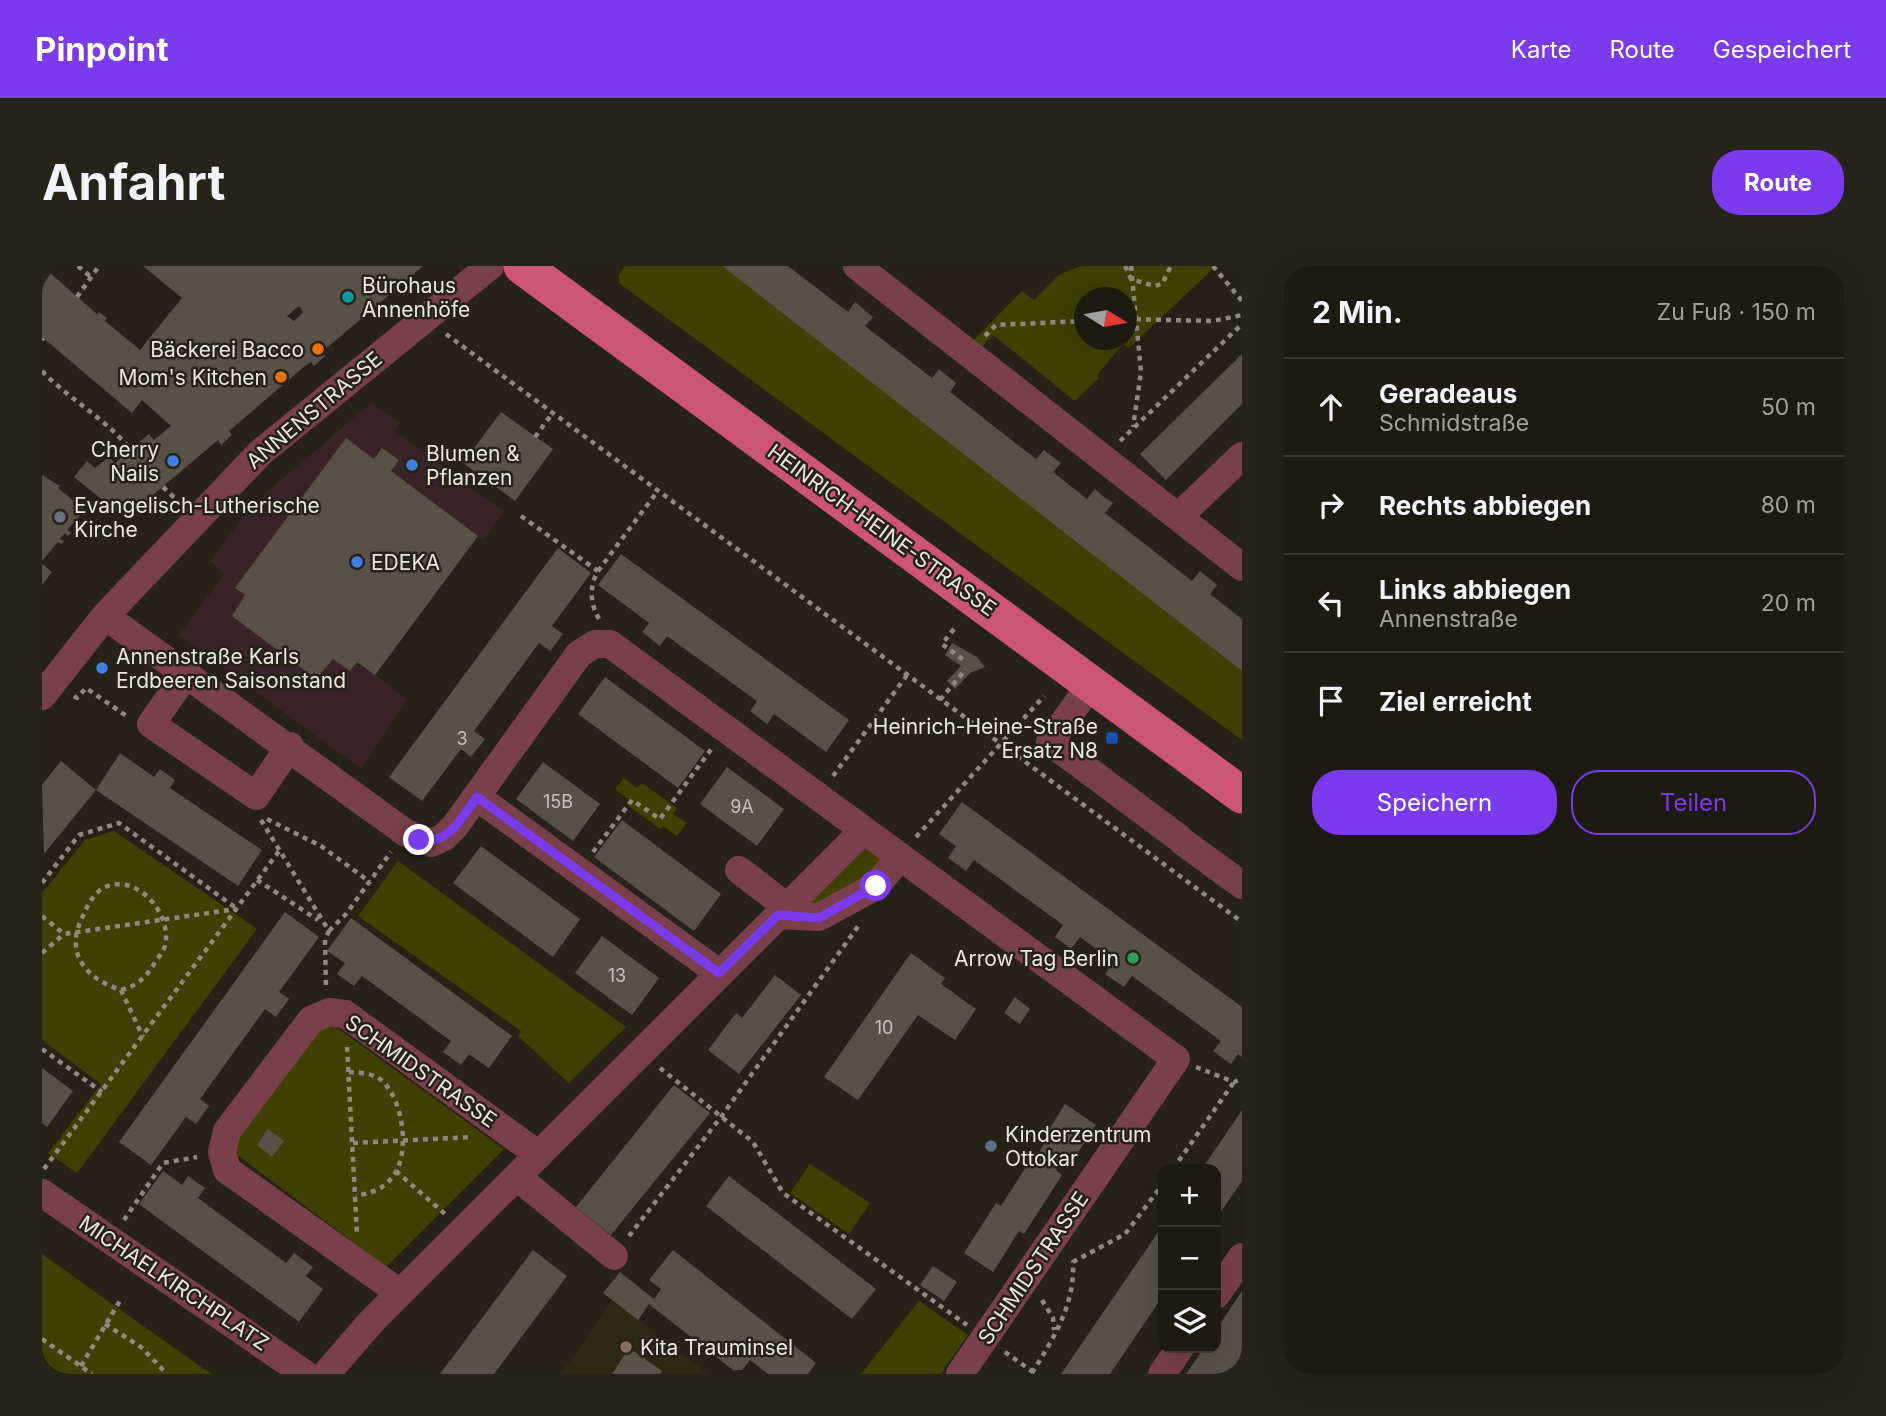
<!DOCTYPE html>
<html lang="de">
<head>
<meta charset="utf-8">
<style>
	body { margin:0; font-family:Inter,sans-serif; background:#25231a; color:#f1f3f6 }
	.controls { position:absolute; right:21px; bottom:21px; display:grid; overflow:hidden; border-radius:14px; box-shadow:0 7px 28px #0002 }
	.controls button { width:63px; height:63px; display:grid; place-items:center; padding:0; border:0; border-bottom:2px solid #3b3831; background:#1d1a11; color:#f1f3f6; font:35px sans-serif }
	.compass { position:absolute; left:1032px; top:21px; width:63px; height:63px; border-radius:50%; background:#1d1a11; box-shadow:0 7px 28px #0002; rotate:101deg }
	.stop { position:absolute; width:21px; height:21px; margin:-16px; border:5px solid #7c3aed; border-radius:50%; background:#fff }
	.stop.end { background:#7c3aed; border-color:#fff; box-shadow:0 2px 7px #0008 }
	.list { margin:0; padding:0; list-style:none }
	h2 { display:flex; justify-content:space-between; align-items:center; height:91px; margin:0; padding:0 28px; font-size:30px }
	h2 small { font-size:23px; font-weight:400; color:#a0a19f }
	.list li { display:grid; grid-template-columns:46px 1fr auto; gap:21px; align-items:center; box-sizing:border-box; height:98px; padding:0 28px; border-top:2px solid #3b3831 }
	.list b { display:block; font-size:26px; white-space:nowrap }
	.list p { margin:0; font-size:23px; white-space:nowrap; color:#a0a19f }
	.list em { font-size:23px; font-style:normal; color:#a0a19f }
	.actions { display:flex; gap:14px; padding:21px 28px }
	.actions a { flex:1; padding:16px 0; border:2px solid #7c3aed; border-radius:28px; text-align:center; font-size:24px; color:#7c3aed }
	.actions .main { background:#7c3aed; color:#fff }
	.icon { flex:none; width:38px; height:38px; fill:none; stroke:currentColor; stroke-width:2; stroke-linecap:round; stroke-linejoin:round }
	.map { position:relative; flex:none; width:1200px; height:1108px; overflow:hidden; border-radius:28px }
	header { display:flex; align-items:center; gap:42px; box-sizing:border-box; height:98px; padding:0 35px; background:#7c3aed; color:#fff }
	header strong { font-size:33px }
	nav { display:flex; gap:38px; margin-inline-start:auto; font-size:24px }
	.intro { display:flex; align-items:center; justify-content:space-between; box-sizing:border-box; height:168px; padding:0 42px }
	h1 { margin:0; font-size:49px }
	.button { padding:18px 32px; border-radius:28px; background:#7c3aed; color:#fff; font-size:24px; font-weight:700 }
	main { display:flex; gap:42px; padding:0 42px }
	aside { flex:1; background:#1d1a11; border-radius:28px; box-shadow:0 7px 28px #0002 }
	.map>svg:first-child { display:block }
</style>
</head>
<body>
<header>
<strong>Pinpoint</strong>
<nav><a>Karte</a><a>Route</a><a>Gespeichert</a></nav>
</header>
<div class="intro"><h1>Anfahrt</h1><a class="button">Route</a></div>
<main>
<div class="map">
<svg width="1200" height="1108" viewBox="0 0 1200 1108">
	<rect width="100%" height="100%" fill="#272217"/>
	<path fill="#372427" d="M329,137L358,157L353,165L462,246L441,274L436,270L333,409L365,433L319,503L137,369L182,308L168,295L212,237Z"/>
	<path fill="#302817" d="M570,1034L666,1108H519Z"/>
	<path fill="#3e4102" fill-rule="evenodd" d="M583,0H680L1200,405V474L577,17V9Z
		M1038,0H1174L1087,82L1081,78L1055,109L1057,112L1033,135L951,69L938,83L930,76L980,25L992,34L1017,9ZM1042,32H1084V74H1042Z
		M582,512L595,522L600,517L635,542L631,548L645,557L635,570L621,560L618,563L584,538L587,534L573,523Z
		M72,565L215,663L35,907L6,887L59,818L0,774V627L43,574Z
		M817,583H825L838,592L840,602L774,644L765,632Z
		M356,595L584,761L527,817L476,770L479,765L316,650Z
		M290,758L462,883L344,1001L194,888L196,873L278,762Z
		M768,898L828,937L807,968L748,927Z
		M0,988L159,1101L170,1108H0Z
		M877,1035L926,1069L899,1108H819Z"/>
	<path fill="#585246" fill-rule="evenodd" d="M0,0L55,48L57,46L65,52L63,55L98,84L140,32L101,0H381L280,86L283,90L272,100L269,96L263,100L187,165L190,169L179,179L176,174L99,239L91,232L78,248L32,211L45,195L53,202L67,191L73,197L107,168L112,174L129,160L100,134L90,147L0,71ZM257,40L261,46L252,55L245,50Z
		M680,0H746L806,46L813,36L831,51L823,60L890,112L897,103L914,117L908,126L994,193L1002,184L1019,197L1011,206L1045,233L1053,223L1062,231L1071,237L1063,247L1150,315L1158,305L1175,319L1168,328L1200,353V405Z
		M1200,88V138L1124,214L1098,188Z
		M459,146L511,183L473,235L421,197Z
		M304,172L332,193L340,182L357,194L349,205L436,270L333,409L315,396L308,405L291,393L274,413L190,350L203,329L193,322Z
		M0,209L18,220L16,222L43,244L25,264L29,267L26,270L23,267L18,273L22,275L20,278L16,276L0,295Z
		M516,282L549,307L510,360L521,368L508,385L497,377L432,465L443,473L429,491L419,483L380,535L347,511Z
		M579,288L807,454L784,486L732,448L725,458L708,445L715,435L625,370L618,380L600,366L607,357L556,319Z
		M0,298L10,306L0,319Z
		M910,377L935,391L943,401L928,407L913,423L905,415L919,400L903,389Z
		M563,411L663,485L636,522L536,448Z
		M78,487L112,511L118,503L133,514L128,522L220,584L196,620L54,524Z
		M19,495L54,524L2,588L0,519Z
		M501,496L558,538L531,575L474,533Z
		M685,501L742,543L715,580L658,538Z
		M920,536L1200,741V791L1196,788L1189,798L1171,785L1179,775L1090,710L1082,721L1063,708L1072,696L1038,671L1029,683L1013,671L1021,659L932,594L924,605L906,592L914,580L897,568Z
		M580,554L679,628L652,665L552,591Z
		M439,580L538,653L511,691L411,617Z
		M243,646L277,671L237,726L247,733L234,751L223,743L158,833L167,840L162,847L154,858L144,851L109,899L77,876Z
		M309,652L470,770L447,802L427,788L419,799L401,786L409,775L320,710L312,720L295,708L303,697L285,685Z
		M560,670L617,712L590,749L533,707Z
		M869,687L903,712L899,718L934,743L913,774L876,749L816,834L782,811Z
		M733,709L759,729L697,808L666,784L694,747L700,752Z
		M973,731L988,743L978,758L962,747Z
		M0,802L31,825L5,861L0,857Z
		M632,819L668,847L569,969L534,941Z
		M1023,838L1054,859L1029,897L1022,892L1014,904L1020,909L982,968L977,965L951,1006L922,987L954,937L959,940L991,890L994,891L1002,878L999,876Z
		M1200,844V915L1174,953V903H1160Z
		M226,863L242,875L230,891L215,879Z
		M121,905L140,919L146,910L163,922L156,932L244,997L252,987L271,1001L264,1010L281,1023L257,1056L97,938Z
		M687,910L834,1023L810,1053L664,940Z
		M1121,959V1030L1068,1108H1019Z
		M491,984L525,1010L452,1108H398Z
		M631,984L774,1097L766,1108H726L708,1094L700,1104H691L607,1038L596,1054L561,1027L578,1006L612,1033L619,1023L607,1014Z
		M891,1000L915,1016L902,1035L878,1019Z
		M1200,1025V1108H1144L1162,1082H1174V1064Z
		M587,1082L620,1105L618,1108H570Z"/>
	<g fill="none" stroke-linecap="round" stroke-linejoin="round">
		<path stroke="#8e8a81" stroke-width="4.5" stroke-dasharray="5 5" stroke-linecap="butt" d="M36,0L49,11
			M1083,0L1089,13L1112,20L1120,18L1129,0
			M1089,0L1099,106L1091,161
			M1171,0L1200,35
			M35,31L57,0
			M1084,53L1171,55L1200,49
			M404,68L1200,656
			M943,70L954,59L1042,55
			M0,74L1,72
			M0,105C28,134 63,152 89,184
			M493,171L510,148
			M1078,175L1200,58
			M121,221L138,237
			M479,250L556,305C547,320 548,338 557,353
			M556,305L615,226
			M912,363L900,378L923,395
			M32,430L35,432L44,422L86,451
			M898,434L924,403
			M791,510L865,409
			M225,553L279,580L328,616
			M219,554L287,665L283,673L284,724
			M874,571L1002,430
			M551,586L590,534L618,553L670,482
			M215,614L276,654
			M0,617L37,569L77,557L194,642
			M0,650L22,668L194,643
			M287,665L304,648L349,586
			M0,687L22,668
			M79,724C95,720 104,711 112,698C116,692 121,686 123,680C131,648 94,605 61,622C50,629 45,641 40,652C22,688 45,713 79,724L101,771
			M305,781L315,968
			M0,783L60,826
			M1154,801L1192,816L1200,813
			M618,802L711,876L741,927L925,1059
			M307,806C317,807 329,807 338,813C362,832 370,892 348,914C338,925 327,927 314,930
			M311,877L429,871
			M2,903L237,585
			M1131,903L1192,816
			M354,905L403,948
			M82,954L121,897L155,891
			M587,970L679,851L817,659
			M1000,1034L1011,1052L1012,1064
			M63,1058L99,1081L125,1108
			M0,1073L50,1108
			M963,1086L991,1106
			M39,1100L79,1033
			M990,1107C1012,1071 1033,1039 1031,996L1083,968L1121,918"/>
		<path stroke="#793f4b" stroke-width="28" d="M815,0L1200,301
			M1136,251L1200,190
			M63,350L364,567L389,577L402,571L413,560L537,388L553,378H568L1134,793L918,1108
			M145,407L109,458L214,530L248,480
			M1049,418L1008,476L1137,572
			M0,430L63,350L218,187L448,0
			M435,531L677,707
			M1141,576L1200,619
			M697,604L745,641
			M736,649L777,651L834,620L858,591
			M475,911L572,990
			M0,927L263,1108
			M358,1027L185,904L180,886L185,865L269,754L287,746L303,748L497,889
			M1174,1029L1200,991
			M284,1108L329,1056L820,566
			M1120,1108L1138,1082"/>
		<path stroke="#cc5572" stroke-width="37" d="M480,0L1200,529"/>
	</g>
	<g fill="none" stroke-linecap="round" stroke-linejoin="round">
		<path stroke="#7c3aed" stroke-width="9" d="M377,574C406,580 420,551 435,531L677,707L736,649L777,652L834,620"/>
	</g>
	<circle fill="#0f9aa8" stroke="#272217" stroke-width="2.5" cx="306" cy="31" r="7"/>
	<g fill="#e8710a" stroke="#272217" stroke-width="2.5">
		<circle cx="276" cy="83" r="7"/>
		<circle cx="239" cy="111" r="7"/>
	</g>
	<g fill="#3f7fe0" stroke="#272217" stroke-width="2.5">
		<circle cx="131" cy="195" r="7"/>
		<circle cx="370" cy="199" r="7"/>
		<circle cx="315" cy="296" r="7"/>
		<circle cx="60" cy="402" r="7"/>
	</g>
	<circle fill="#6b7280" stroke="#272217" stroke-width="2.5" cx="18" cy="251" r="7"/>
	<rect fill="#1a4fb4" stroke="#272217" stroke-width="2.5" x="1063" y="465" width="14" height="14" rx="3.5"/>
	<circle fill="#2e9e5b" stroke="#272217" stroke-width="2.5" cx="1091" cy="692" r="7"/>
	<circle fill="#5c6f8a" stroke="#272217" stroke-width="2.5" cx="949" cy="880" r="7"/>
	<circle fill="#8d6e63" stroke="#272217" stroke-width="2.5" cx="584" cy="1081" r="7"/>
	<g text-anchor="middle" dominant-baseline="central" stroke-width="5" stroke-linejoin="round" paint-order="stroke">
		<g font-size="18" fill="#c6c2b9">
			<text x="420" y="472">3</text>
			<text x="516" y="535">15B</text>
			<text x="700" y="540">9A</text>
			<text x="575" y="709">13</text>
			<text x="842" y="761">10</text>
		</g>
		<g font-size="21" fill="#eae7df" stroke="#272217" text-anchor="start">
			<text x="320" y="19">Bürohaus<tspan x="320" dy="24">Annenhöfe</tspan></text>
			<text x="262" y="83" text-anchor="end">Bäckerei Bacco</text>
			<text x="225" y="111" text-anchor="end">Mom's Kitchen</text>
			<text x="117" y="183" text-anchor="end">Cherry<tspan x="117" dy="24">Nails</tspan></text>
			<text x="384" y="187">Blumen &amp;<tspan x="384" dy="24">Pflanzen</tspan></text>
			<text x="32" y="239">Evangelisch-Lutherische<tspan x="32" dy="24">Kirche</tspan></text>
			<text x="329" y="296">EDEKA</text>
			<text x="74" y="390">Annenstraße Karls<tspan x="74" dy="24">Erdbeeren Saisonstand</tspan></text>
			<text x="1056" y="460" text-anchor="end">Heinrich-Heine-Straße<tspan x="1056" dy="24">Ersatz N8</tspan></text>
			<text x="1077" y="692" text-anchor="end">Arrow Tag Berlin</text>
			<text x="963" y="868">Kinderzentrum<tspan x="963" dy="24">Ottokar</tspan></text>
			<text x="598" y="1081">Kita Trauminsel</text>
		</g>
		<g font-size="21" fill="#eae7df" stroke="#272217">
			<text transform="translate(272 144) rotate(-40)">ANNENSTRASSE</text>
			<text transform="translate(840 264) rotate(36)">HEINRICH-HEINE-STRASSE</text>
			<text transform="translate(379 805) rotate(35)">SCHMIDSTRASSE</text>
			<text transform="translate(991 1002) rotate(-56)">SCHMIDSTRASSE</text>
			<text transform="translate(132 1017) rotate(34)">MICHAELKIRCHPLATZ</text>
		</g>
	</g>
</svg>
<div class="controls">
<button>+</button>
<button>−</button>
<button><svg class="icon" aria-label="layers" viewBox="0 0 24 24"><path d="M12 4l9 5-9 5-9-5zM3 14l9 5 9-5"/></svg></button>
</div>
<svg class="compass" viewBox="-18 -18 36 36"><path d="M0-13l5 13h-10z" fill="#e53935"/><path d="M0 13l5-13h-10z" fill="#a0a19f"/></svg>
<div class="stop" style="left:834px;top:620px"></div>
<div class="stop end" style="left:377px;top:574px"></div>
</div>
<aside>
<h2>2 Min.<small>Zu Fuß · 150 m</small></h2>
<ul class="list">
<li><svg class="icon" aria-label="ahead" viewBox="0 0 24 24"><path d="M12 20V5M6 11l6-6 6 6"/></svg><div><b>Geradeaus</b><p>Schmidstraße</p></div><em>50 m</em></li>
<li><svg class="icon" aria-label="right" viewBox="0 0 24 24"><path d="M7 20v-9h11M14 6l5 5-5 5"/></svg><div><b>Rechts abbiegen</b></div><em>80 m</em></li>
<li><svg class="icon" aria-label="left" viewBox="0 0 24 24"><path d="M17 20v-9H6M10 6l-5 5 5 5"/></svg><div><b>Links abbiegen</b><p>Annenstraße</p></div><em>20 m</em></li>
<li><svg class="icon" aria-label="arrive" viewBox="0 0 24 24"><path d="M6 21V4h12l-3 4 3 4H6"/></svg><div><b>Ziel erreicht</b></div></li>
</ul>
<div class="actions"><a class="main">Speichern</a><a>Teilen</a></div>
</aside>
</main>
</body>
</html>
